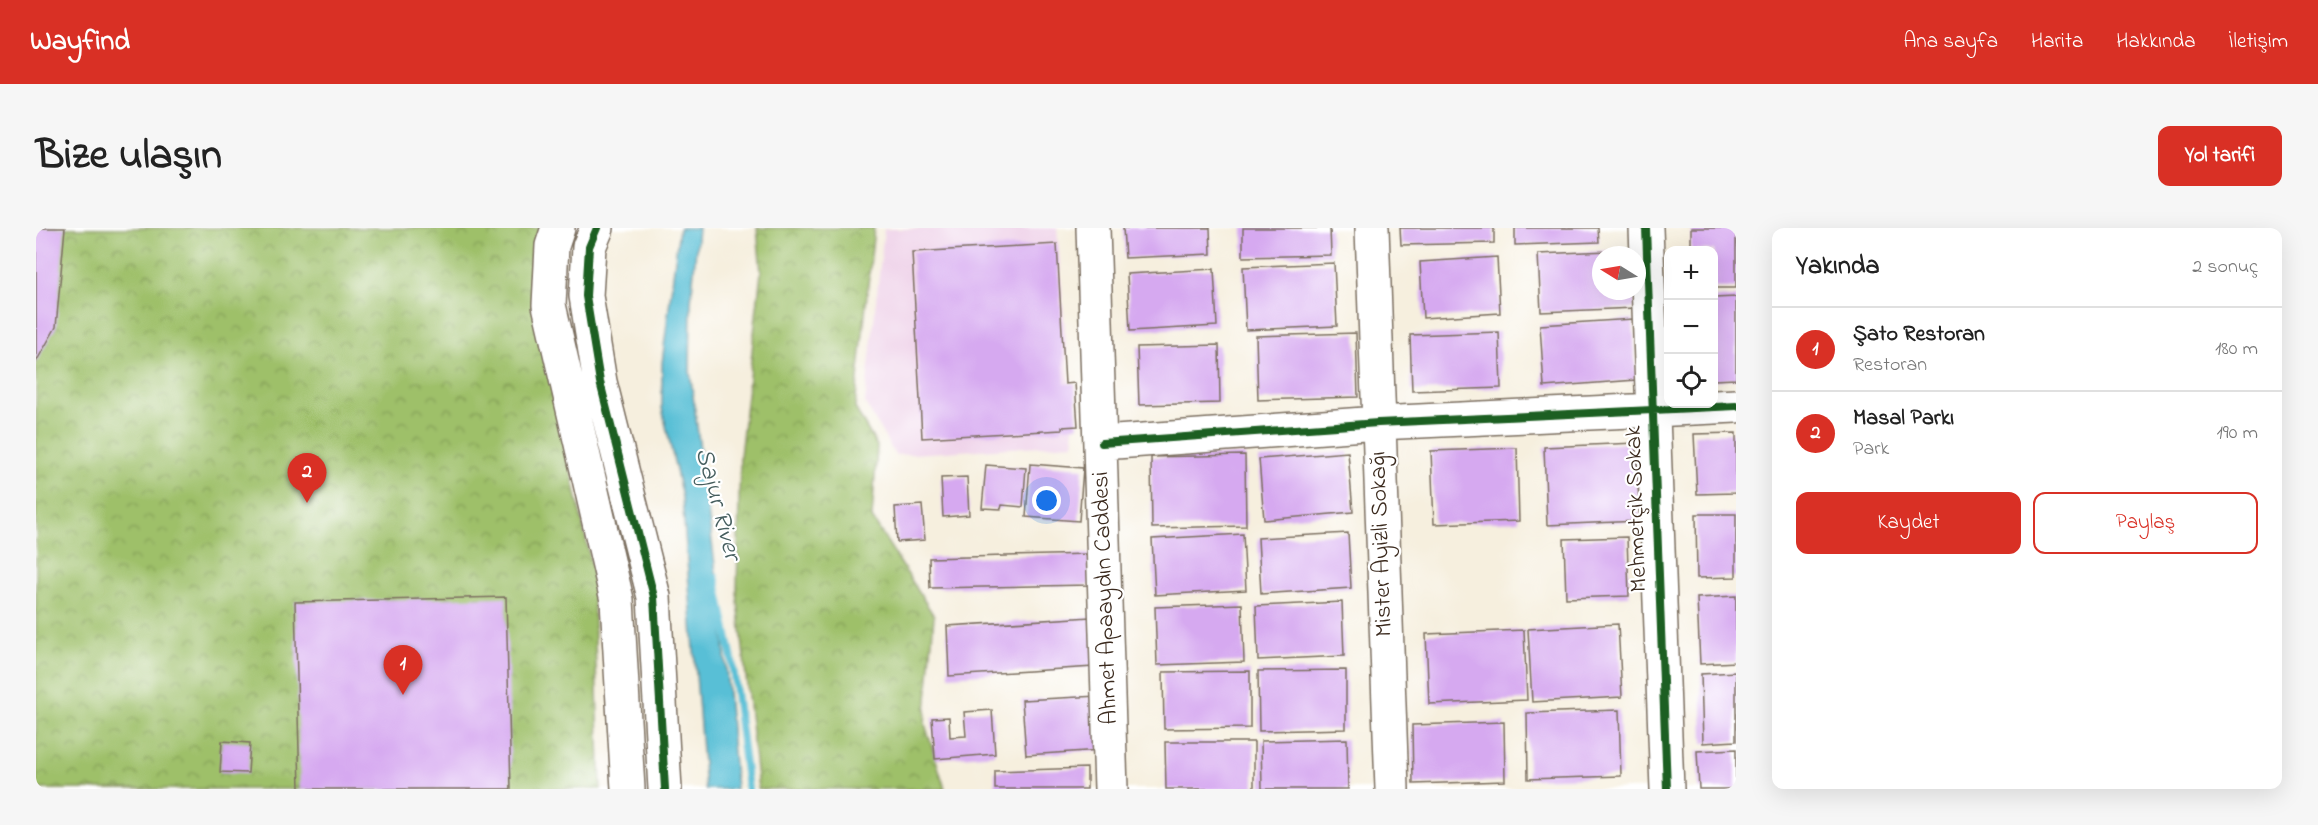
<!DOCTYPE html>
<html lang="tr">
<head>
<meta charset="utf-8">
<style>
	body { margin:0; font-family:"Indie Flower",sans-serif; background:#f6f6f6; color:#222 }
	.controls { position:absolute; right:18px; top:18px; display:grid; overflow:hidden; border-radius:12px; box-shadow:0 6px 24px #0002 }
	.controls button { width:54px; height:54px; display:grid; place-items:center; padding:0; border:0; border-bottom:2px solid #e0e0e0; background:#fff; color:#222; font:30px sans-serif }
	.compass { position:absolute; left:1556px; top:18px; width:54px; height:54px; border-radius:50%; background:#fff; box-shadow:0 6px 24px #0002; rotate:281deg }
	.you { position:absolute; left:1011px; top:273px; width:21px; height:21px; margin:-15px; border:4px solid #fff; border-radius:50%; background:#1a73e8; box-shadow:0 0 0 9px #1a73e833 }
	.badge { display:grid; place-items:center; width:39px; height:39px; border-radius:50%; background:#d93025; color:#fff; font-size:20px; font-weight:700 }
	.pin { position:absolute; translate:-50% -50px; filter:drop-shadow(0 2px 3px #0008) }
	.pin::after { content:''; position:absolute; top:32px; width:21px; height:18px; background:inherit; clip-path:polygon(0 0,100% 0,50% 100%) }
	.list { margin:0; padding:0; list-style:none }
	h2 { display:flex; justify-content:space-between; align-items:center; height:78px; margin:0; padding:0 24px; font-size:26px }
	h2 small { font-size:20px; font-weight:400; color:#767676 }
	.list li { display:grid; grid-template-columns:39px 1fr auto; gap:18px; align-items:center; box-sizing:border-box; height:84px; padding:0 24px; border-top:2px solid #e0e0e0 }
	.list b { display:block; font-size:22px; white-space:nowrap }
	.list p { margin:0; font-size:20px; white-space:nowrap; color:#767676 }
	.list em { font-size:20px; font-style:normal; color:#767676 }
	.actions { display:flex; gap:12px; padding:18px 24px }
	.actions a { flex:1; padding:14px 0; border:2px solid #d93025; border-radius:12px; text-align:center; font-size:21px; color:#d93025 }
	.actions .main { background:#d93025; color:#fff }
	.icon { flex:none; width:33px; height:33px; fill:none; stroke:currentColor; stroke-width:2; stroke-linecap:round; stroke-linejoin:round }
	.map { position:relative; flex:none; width:1700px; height:561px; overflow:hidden; border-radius:12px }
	header { display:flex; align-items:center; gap:36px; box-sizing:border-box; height:84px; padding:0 30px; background:#d93025; color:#fff }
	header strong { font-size:28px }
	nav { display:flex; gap:33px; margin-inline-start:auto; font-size:21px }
	.intro { display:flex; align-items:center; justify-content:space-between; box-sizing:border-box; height:144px; padding:0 36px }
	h1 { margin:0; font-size:42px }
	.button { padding:15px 27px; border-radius:12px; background:#d93025; color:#fff; font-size:21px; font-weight:700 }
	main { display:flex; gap:36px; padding:0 36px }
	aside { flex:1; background:#fff; border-radius:12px; box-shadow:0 6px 24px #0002 }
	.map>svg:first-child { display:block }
</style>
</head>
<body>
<header>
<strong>Wayfind</strong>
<nav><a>Ana sayfa</a><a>Harita</a><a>Hakkında</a><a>İletişim</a></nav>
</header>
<div class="intro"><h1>Bize ulaşın</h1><a class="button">Yol tarifi</a></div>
<main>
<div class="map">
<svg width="1700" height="561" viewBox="0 0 1700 561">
	<defs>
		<pattern id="park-crowns" width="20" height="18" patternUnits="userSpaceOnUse" patternTransform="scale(1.5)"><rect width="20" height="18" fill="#9ec069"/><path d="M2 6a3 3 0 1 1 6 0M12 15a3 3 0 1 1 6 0" fill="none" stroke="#829c56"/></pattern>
	</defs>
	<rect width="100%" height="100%" fill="#fff"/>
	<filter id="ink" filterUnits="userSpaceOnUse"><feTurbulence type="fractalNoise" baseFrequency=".0167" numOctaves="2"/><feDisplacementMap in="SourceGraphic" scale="12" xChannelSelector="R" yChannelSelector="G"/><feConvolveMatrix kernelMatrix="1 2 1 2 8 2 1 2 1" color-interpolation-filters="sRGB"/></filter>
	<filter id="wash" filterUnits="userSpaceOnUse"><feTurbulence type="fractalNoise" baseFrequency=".008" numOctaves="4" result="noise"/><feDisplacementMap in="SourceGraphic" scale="24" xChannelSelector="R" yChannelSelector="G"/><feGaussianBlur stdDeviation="1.35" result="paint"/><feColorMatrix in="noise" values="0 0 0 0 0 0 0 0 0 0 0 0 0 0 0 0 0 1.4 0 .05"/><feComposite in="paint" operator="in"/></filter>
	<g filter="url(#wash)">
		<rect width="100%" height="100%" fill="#f6efde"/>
		<path fill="#eed0e8" d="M1021,0L1038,216L859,227L829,175L848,1Z"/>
		<path fill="url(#park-crowns)" stroke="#6c7544" stroke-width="1.5" d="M0,0H512L528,210L556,339L565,561H0Z
			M721,0H838L819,180L841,218L836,290L898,388L889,496L909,561H722L701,364L704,228L725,44Z"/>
		<path fill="#59bfd6" stroke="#4a747a" stroke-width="1.5" d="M643,0H662L655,74L654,144L686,391L700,561H669L646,269L626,180V135Z"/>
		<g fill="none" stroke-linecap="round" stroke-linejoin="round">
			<path stroke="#59bfd6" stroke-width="8" d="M679,349L696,432L712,561"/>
		</g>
		<g id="blocks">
			<path fill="#d6a9f0" d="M0,0H29L20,99L0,134Z
				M1087,0H1174L1175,26L1089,30Z
				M1207,0H1294L1295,27L1207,29Z
				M1364,0H1458V15L1365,17Z
				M1479,0H1562L1563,14L1479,17Z
				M1655,0H1700V60H1678V22H1655Z
				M1021,16L1029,156L1039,155L1042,198L1026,199V202L886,210L876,24Z
				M1596,22V27H1565V63H1598L1599,80L1505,84L1502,26Z
				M1461,29L1464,85L1387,90L1384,34Z
				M1298,35L1301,98L1210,102L1207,39Z
				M1178,41L1181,98L1094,103L1091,46Z
				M1700,69V151L1678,152V70Z
				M1597,91L1600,152L1508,159L1504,97Z
				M1463,104L1465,160L1376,163L1374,107Z
				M1320,105L1322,169L1222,172L1220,108Z
				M1183,117L1184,175L1103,177L1101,119Z
				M1700,205V265L1661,266L1658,206Z
				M1600,215L1604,293L1511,297L1508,219Z
				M1481,220L1483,293L1398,296L1395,223Z
				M1312,224L1317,284L1228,292L1223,231Z
				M1209,227L1210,298L1116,300L1115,229Z
				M994,236L1047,240L1043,293L990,289Z
				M950,237L990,240L987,279L966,277L965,281L946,280Z
				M931,249L933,287L907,289L905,250Z
				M886,277L889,312L861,314L859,279Z
				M1660,286H1700V349L1661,350Z
				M1312,305L1315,360L1225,366L1222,310Z
				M1207,306L1210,362L1119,367L1116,311Z
				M1591,309L1593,368L1530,370L1528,311Z
				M1053,326L1054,357L894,360L893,330Z
				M1700,368V434L1664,436L1661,370Z
				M470,369L475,561H264L259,374Z
				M1306,374L1308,428L1222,432L1220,378Z
				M1206,376L1208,434L1121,437L1119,379Z
				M1055,389L1058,439L913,448L911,398Z
				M1582,396L1586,469L1496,474L1492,401Z
				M1488,402L1491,472L1393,476L1390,406Z
				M1310,442V501L1223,503L1222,443Z
				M1214,443V500L1128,501L1127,444Z
				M1700,444V513L1667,515L1665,446Z
				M1062,468L1065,522L990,527L986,472Z
				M956,482L959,526L899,531L896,490L913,489L914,509L930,508L928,484Z
				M1583,482L1585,548L1492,551L1491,485Z
				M1468,494L1469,553L1377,556L1376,497Z
				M1311,511L1312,561H1226L1225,513Z
				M186,513L214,515L212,545L184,544Z
				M1129,514H1218V561H1130Z
				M1700,521V561H1663L1661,523Z
				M1051,540V561H959V543Z"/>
		</g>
	</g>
	<g filter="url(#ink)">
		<use href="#blocks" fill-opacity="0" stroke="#7c6f61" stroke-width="1.5"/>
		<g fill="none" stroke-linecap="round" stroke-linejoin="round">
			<defs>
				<path id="minor" d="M522,0L516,18L513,77L581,372L592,561
					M561,0L553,19L550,68L564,154L618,369L629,561
					M1057,0L1075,561
					M1336,0L1356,561
					M1610,0L1631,561
					M1066,215L1342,195L1700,178"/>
			</defs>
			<use href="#minor" stroke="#7c6f61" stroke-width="36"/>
			<use href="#minor" stroke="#fff" stroke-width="33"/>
			<defs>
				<path id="cycleway" d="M561,0L553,19L550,68L564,154L618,369L629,561
					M1610,0L1631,561
					M1066,215L1342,195L1700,178"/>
			</defs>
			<use href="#cycleway" stroke="#fff" stroke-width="11"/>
			<use href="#cycleway" stroke="#1b5e20" stroke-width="8"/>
		</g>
	</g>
	<g text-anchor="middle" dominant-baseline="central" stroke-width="4.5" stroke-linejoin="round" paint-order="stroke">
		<g font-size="24" fill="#3b2a1e" stroke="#fff">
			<text transform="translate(1601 281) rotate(-92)">Mehmetçik Sokak</text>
			<text transform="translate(1346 316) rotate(-92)">Mister Ayizli Sokağı</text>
			<text transform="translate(1070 370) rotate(-92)">Ahmet Apaaydın Caddesi</text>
		</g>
		<g font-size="26" font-style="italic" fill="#465e5e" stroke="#fff">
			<text transform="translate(681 276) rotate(75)">Sajur River</text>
		</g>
	</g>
</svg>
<div class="controls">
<button>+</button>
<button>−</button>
<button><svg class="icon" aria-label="locate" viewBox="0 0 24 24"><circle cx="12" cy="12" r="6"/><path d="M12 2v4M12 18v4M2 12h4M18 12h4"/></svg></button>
</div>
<svg class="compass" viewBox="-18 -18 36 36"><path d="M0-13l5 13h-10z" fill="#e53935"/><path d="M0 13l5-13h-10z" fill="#767676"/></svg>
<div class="you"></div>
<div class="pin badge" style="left:367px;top:467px">1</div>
<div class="pin badge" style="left:271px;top:275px">2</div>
</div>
<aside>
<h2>Yakında<small>2 sonuç</small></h2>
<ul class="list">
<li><span class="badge">1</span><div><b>Şato Restoran</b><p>Restoran</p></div><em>180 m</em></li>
<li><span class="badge">2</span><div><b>Masal Parkı</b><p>Park</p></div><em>190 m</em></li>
</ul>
<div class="actions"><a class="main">Kaydet</a><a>Paylaş</a></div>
</aside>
</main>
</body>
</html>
